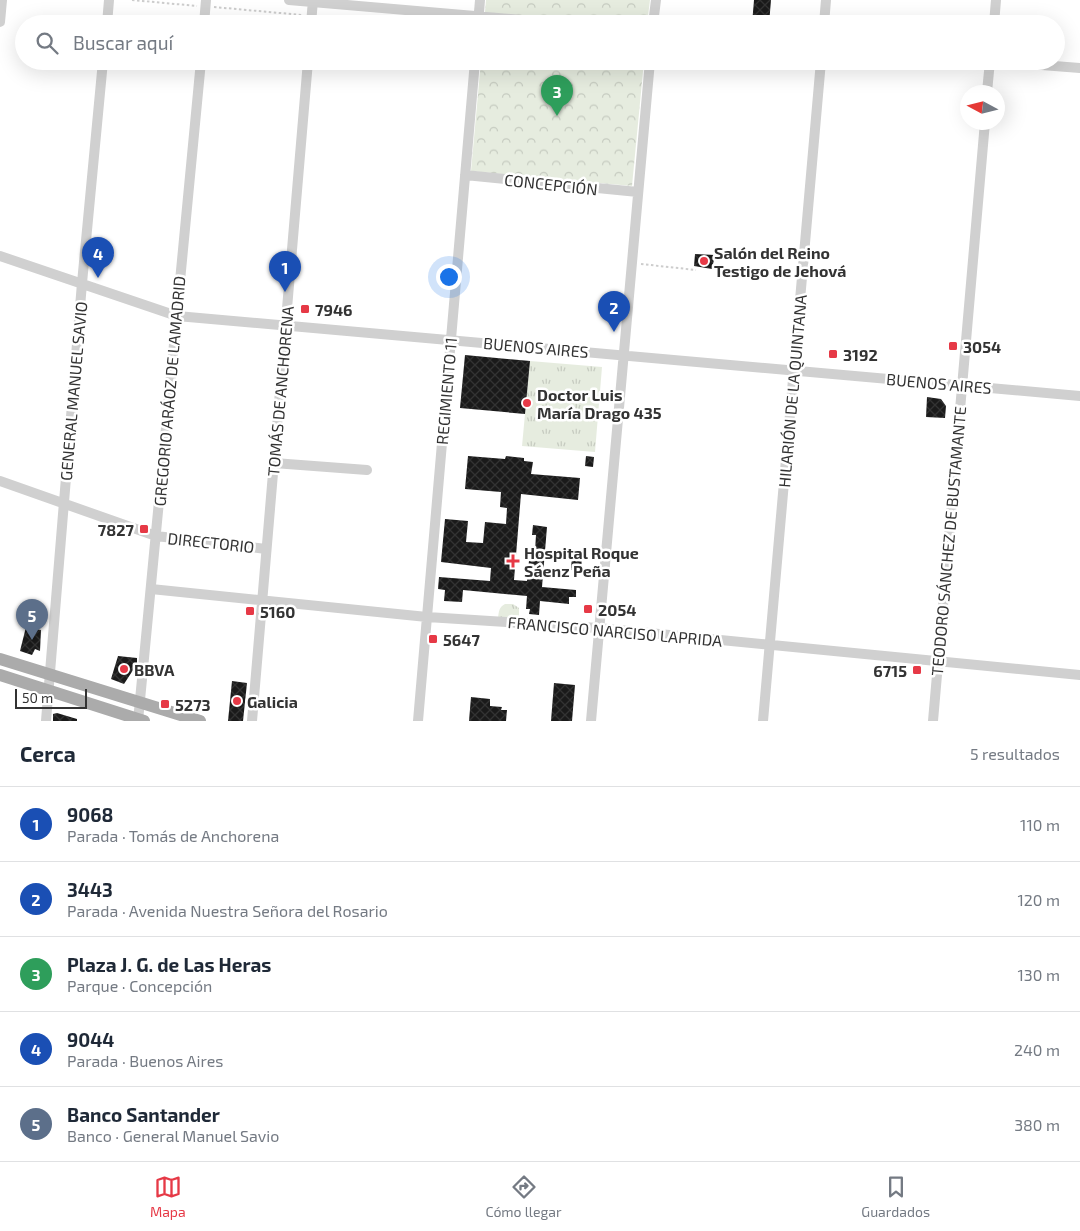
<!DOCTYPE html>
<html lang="es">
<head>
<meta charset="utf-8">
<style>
	body { margin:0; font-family:"Exo 2",sans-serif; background:#f6f6f7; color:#1f2937 }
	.compass { position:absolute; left:960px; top:85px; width:45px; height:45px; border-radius:50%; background:#fff; box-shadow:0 5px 20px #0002; rotate:277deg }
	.scale { position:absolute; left:15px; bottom:12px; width:72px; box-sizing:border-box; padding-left:5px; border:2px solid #333; border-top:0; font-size:14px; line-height:18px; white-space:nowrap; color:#333; -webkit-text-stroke:4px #fff; paint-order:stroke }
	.you { position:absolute; left:448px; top:276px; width:18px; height:18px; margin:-12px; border:4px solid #fff; border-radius:50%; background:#1a73e8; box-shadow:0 0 0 8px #1a73e833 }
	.badge { display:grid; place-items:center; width:32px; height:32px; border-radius:50%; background:#e63946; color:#fff; font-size:16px; font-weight:700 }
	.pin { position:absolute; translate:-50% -41px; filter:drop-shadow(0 1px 2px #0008) }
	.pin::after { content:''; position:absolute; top:26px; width:18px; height:15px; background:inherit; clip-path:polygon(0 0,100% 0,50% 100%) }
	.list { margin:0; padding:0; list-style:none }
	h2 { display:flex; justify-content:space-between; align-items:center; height:65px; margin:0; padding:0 20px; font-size:21px }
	h2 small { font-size:16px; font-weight:400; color:#747a83 }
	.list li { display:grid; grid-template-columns:32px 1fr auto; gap:15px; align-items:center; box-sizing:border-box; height:75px; padding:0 20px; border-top:1px solid #e0e1e3 }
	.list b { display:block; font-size:19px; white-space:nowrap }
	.list p { margin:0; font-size:16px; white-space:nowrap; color:#747a83 }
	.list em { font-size:16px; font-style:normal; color:#747a83 }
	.icon { flex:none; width:28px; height:28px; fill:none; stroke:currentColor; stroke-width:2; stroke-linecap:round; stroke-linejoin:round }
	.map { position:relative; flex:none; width:1080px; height:721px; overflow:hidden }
	.search { position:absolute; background:#fff; box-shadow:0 5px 20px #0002; left:15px; right:15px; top:15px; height:55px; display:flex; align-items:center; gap:12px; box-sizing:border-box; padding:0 18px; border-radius:28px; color:#747a83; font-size:19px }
	.sheet { height:440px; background:#fff }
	nav { display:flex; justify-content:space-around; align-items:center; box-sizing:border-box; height:70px; border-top:1px solid #e0e1e3; background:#fff; font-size:14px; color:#747a83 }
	nav a { display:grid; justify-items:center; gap:2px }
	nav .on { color:#e63946 }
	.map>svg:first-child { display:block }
</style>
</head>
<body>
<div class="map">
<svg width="1080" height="721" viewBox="0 0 1080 721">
	<defs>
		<pattern id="grass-tufts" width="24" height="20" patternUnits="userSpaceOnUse" patternTransform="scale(1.25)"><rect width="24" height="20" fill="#e6ecdf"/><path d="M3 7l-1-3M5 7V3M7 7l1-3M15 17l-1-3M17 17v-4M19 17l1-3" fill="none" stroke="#c6cbc0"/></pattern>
		<pattern id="park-crowns" width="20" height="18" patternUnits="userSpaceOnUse" patternTransform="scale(1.25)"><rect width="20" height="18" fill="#e6ecdf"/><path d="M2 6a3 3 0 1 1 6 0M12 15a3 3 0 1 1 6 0" fill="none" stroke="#c6cbc0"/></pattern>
		<pattern id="building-cross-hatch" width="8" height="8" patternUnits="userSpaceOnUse" patternTransform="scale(1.25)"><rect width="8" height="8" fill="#1a1a1a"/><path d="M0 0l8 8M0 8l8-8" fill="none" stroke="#333"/></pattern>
	</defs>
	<rect width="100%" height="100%" fill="#fff"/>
	<path fill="url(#grass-tufts)" d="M530,361L602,367L595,452L522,446Z
		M505,604H513L519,608V620L498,618C499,611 499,607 505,604Z"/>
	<path fill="url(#park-crowns)" d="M486,0H650L647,24H484Z
		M481,61H644L632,186L471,171Z"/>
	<path fill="url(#building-cross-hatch)" d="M754,0H771L769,24H752Z
		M695,254L715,255L712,269L694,266Z
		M465,355L530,361L525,414L460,408Z
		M927,397L941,399L946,406L945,418L926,417Z
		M468,456L505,459L506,456L524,458V461L533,462L531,474L580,478L578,500L521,494L520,506L514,580L527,581L530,550L535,551L536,535H532L533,525L547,527L542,587L576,590V597H569V604L540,601L539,615L529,614L530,609H526L527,596L463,590L462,602L444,601L445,590L438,589L439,577L490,581L491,568L441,562L445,519L468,521L466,542L483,543L485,522L506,524L507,508L500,507L501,492L465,489Z
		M586,456L594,457L593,467L585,466Z
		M572,555L582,556L581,571L571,570Z
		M26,627L41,630L40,651L35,649L32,655L20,651Z
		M118,656L137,658V664L124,684L111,679Z
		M232,681L247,683L243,721H228Z
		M554,683L575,685L572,721H551Z
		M471,697L490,699V706L502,707L501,710H507L506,721H469Z
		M57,713L77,719V721H53V714Z"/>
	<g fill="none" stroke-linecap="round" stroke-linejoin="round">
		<path stroke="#cdcdcd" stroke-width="2" stroke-dasharray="2.5 2.5" stroke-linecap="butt" d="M132,0L197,6
			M214,7L302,15
			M321,17L398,24
			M641,264L696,270"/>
		<path stroke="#d0d0d0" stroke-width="10" d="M289,0L568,24
			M0,22L2,0
			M107,24L109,0
			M204,24L206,0
			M311,24L313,0
			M478,24L480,0
			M653,24L656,0
			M824,24L826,0
			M994,24L996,0
			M992,61L1080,68
			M987,92L990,61
			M465,175L638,192
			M0,256L177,316L1080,396
			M274,463L367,470
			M0,481L156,536L266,549
			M151,589L427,617L598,628L1080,675
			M46,721L82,283L103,61
			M138,721L201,61
			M252,721L308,61
			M418,721L475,61
			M591,721L650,61
			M763,721L821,61
			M933,721L985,122"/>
		<path stroke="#ababab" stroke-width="12" d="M0,659L200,721
			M0,675L144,721"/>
	</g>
	<g fill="#e63946" stroke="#fff" stroke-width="2">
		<circle cx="704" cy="261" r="5"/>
		<rect x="300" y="304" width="10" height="10" rx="2.5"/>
		<rect x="948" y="341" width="10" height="10" rx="2.5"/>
		<rect x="828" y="349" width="10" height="10" rx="2.5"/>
		<circle cx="527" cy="403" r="5"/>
		<rect x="139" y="524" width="10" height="10" rx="2.5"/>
		<path d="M510.5 553.5h5v5h5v5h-5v5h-5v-5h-5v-5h5z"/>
		<rect x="583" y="604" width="10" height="10" rx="2.5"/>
		<rect x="245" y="606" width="10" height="10" rx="2.5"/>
		<rect x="428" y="634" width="10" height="10" rx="2.5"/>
		<circle cx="124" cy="669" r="5"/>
		<rect x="912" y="665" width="10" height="10" rx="2.5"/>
		<circle cx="237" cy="701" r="5"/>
		<rect x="160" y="699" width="10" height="10" rx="2.5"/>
	</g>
	<g text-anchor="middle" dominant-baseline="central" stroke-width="5" stroke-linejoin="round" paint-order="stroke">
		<g font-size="16" fill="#333" stroke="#fff">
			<text transform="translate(551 184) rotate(6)">CONCEPCIÓN</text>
			<text transform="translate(536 347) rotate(5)">BUENOS AIRES</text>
			<text transform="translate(939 383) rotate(5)">BUENOS AIRES</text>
			<text transform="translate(73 391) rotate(-85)">GENERAL MANUEL SAVIO</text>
			<text transform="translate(169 391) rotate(-85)">GREGORIO ARÁOZ DE LAMADRID</text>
			<text transform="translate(280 391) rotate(-85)">TOMÁS DE ANCHORENA</text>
			<text transform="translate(446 391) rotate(-85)">REGIMIENTO 11</text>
			<text transform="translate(792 391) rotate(-85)">HILARIÓN DE LA QUINTANA</text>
			<text transform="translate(948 541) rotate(-85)">TEODORO SÁNCHEZ DE BUSTAMANTE</text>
			<text transform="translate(211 542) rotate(6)">DIRECTORIO</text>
			<text transform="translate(615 631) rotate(5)">FRANCISCO NARCISO LAPRIDA</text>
		</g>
		<g font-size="16" font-weight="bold" fill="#333" stroke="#fff" text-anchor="start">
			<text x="714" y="252">Salón del Reino<tspan x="714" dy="18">Testigo de Jehová</tspan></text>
			<text x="315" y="309">7946</text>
			<text x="963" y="346">3054</text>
			<text x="843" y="354">3192</text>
			<text x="537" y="394">Doctor Luis<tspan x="537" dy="18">María Drago 435</tspan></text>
			<text x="134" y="529" text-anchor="end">7827</text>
			<text x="524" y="552">Hospital Roque<tspan x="524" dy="18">Sáenz Peña</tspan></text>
			<text x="598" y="609">2054</text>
			<text x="260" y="611">5160</text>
			<text x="443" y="639">5647</text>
			<text x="134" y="669">BBVA</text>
			<text x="907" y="670" text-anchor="end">6715</text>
			<text x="247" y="701">Galicia</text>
			<text x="175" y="704">5273</text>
		</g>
	</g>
</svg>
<svg class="compass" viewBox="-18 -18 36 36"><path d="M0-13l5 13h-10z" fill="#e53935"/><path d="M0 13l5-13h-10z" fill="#747a83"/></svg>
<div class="scale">50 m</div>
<div class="you"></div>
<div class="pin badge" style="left:285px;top:292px;background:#1a4fb4">1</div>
<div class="pin badge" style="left:614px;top:332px;background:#1a4fb4">2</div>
<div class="pin badge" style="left:557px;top:116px;background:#2e9e5b">3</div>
<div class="pin badge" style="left:98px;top:278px;background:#1a4fb4">4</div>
<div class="pin badge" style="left:32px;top:640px;background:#5c6f8a">5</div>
<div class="search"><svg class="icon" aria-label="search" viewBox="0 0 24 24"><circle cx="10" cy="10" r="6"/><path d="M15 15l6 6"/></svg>Buscar aquí</div>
</div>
<section class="sheet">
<h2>Cerca<small>5 resultados</small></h2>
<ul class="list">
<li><span class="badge" style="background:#1a4fb4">1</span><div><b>9068</b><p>Parada · Tomás de Anchorena</p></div><em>110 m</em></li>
<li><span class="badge" style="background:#1a4fb4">2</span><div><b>3443</b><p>Parada · Avenida Nuestra Señora del Rosario</p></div><em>120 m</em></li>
<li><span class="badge" style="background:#2e9e5b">3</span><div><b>Plaza J. G. de Las Heras</b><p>Parque · Concepción</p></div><em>130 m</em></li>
<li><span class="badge" style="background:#1a4fb4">4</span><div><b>9044</b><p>Parada · Buenos Aires</p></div><em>240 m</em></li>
<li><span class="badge" style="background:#5c6f8a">5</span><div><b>Banco Santander</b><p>Banco · General Manuel Savio</p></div><em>380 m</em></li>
</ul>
</section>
<nav>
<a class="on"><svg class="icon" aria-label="map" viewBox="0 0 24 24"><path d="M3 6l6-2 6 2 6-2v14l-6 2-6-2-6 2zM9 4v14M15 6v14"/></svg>Mapa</a>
<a><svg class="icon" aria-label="directions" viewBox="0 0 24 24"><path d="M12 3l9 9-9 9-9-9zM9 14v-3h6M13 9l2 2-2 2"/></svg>Cómo llegar</a>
<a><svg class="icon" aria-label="saved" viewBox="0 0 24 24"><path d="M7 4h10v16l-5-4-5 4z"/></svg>Guardados</a>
</nav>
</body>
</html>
